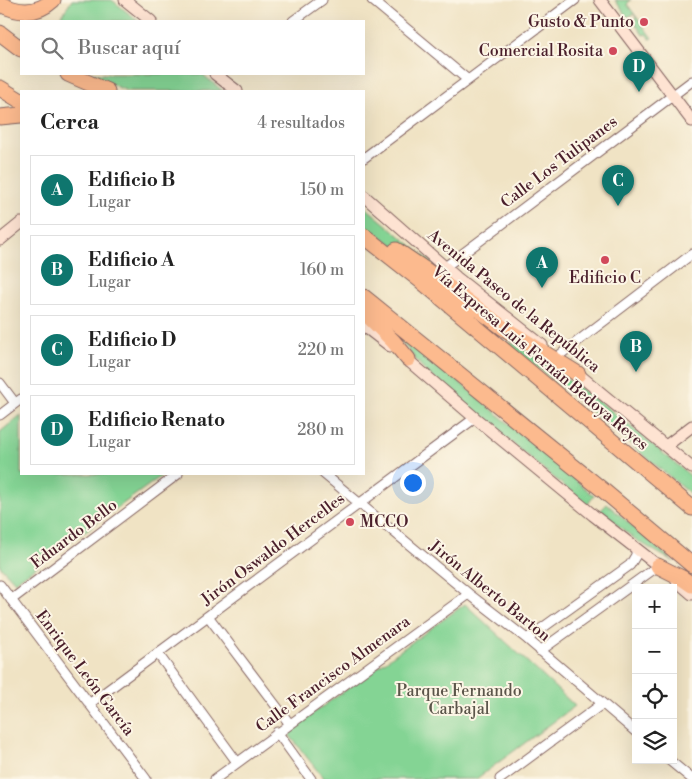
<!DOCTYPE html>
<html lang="es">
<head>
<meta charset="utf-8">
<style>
	body { margin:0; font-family:"Libre Bodoni",serif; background:#f6f6f6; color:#222 }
	.controls { position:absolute; right:15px; bottom:15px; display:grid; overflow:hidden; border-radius:0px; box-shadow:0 5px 20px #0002 }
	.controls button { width:45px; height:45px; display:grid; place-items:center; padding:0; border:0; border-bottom:1px solid #e0e0e0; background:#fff; color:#222; font:25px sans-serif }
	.you { position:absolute; left:412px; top:482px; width:18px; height:18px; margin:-12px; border:4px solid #fff; border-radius:50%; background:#1a73e8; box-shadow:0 0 0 8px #1a73e833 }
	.badge { display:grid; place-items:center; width:32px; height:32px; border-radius:50%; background:#0f766e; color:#fff; font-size:16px; font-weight:700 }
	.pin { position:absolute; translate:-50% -41px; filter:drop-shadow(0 1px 2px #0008) }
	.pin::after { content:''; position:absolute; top:26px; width:18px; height:15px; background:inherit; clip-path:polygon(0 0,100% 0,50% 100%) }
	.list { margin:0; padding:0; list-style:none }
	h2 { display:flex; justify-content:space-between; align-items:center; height:65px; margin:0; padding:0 20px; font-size:21px }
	h2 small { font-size:16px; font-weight:400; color:#767676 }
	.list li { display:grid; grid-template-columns:32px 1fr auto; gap:15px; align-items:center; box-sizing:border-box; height:70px; margin:0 10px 10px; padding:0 10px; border:1px solid #e0e0e0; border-radius:0px }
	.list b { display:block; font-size:19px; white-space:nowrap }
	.list p { margin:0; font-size:16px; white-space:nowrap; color:#767676 }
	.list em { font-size:16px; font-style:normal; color:#767676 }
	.icon { flex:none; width:28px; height:28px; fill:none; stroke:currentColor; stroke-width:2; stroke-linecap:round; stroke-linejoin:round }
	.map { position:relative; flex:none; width:692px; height:779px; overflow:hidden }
	.search { position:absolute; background:#fff; box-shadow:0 5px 20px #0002; left:20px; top:20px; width:345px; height:55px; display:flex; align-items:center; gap:12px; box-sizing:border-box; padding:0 18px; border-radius:0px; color:#767676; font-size:19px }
	.panel { position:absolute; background:#fff; box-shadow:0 5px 20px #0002; left:20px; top:90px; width:345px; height:385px; border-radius:0px }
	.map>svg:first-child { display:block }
</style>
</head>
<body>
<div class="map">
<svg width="692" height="779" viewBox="0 0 692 779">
	<rect width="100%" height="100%" fill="#fcf5e5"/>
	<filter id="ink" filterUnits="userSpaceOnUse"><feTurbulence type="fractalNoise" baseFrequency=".02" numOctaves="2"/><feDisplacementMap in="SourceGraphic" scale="10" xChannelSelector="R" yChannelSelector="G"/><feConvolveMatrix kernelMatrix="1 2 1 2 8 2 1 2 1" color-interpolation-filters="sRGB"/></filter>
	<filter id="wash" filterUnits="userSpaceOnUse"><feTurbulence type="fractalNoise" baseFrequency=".0096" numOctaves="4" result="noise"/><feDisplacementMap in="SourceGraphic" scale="20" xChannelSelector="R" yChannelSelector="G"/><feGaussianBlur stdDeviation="1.12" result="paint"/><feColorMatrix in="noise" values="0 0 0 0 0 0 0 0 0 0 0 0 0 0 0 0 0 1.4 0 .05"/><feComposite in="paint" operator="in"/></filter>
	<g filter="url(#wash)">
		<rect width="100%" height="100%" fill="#f0e3c4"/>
		<path fill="#84d494" stroke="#677a60" d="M72,0H112L138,21H58Z
			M615,0H631L627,4L652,38L650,39L646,34L643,35L633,20L636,18L634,14L627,17Z
			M89,74H202L223,91H127Z
			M364,206L467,292L426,267L364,225Z
			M398,330L594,496L587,505L426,372L395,334Z
			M507,342L516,344L608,408L692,477V495Z
			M21,415V474H164L15,582L0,566V432Z
			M607,504L674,562L636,540L600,511Z
			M465,604L575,706L476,779H324L287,732Z"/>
	</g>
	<g filter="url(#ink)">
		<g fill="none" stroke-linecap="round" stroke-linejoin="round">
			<defs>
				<path id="street" d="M372,0L468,80
					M293,21L322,0
					M364,158L575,0
					M445,267L692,81
					M557,357L692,254
					M0,383L15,403
					M0,415L21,399
					M324,474L469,594L527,639L636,732
					M0,585L146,779
					M11,600L178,474
					M208,616L289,723
					M527,639L630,565L636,555V548
					M540,651L658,566
					M158,654L237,762
					M89,704L475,418
					M277,732L311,779
					M669,760L692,779
					M215,779L469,594
					M500,779L602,704"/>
				<path id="secondary" d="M125,0L151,21
					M600,0L692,121
					M215,74L237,91
					M364,196L456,277L542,345
					M0,240L21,223
					M364,326L390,346
					M403,356L475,418L593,515L665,571
					M572,369L692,468
					M666,446L692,426
					M677,581L692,594"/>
				<path id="highway" d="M0,4C18,13 37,15 53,0
					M0,33L21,49
					M68,74L107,91
					M0,88L21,101
					M0,117L21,115
					M364,236L420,280L692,508
					M396,250L427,271L502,327L578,374
					M364,297L604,491L692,565
					M364,312L393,341L408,359
					M658,566L682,578L692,585"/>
			</defs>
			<use href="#street" stroke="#846461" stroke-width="11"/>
			<use href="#secondary" stroke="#846461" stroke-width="13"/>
			<use href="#highway" stroke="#846461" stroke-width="17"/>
			<use href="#street" stroke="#fff" stroke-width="9"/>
			<use href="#secondary" stroke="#fee3d2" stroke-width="11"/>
			<use href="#highway" stroke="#fcba8e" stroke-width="15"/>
		</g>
	</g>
	<g fill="#d1495b" stroke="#fcf5e5" stroke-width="2">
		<circle cx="644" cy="22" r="5"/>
		<circle cx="613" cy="51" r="5"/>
		<circle cx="605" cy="260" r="5"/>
		<circle cx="350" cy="522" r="5"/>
	</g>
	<g text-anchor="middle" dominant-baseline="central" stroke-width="4" stroke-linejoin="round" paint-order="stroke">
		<g font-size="16" fill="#4a1f2b" stroke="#fcf5e5" text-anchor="end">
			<text x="634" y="22">Gusto &amp; Punto</text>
			<text x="603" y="51">Comercial Rosita</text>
			<text x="605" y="278" text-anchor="middle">Edificio C</text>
			<text x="360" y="522" text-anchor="start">MCCO</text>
		</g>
		<g font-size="16" fill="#4a1f2b" stroke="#fcf5e5">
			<text transform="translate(559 162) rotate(-37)">Calle Los Tulipanes</text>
			<text transform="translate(514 301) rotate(39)">Avenida Paseo de la República</text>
			<text transform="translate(540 358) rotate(40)">Vía Expresa Luis Fernán Bedoya Reyes</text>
			<text transform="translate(74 534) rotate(-37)">Eduardo Bello</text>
			<text transform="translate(273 549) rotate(-37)">Jirón Oswaldo Hercelles</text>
			<text transform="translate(490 591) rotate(39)">Jirón Alberto Barton</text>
			<text transform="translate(85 673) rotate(53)">Enrique León García</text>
			<text transform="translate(333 674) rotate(-36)">Calle Francisco Almenara</text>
		</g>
		<g font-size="16" fill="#5b554a" stroke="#fcf5e5">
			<text x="459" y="691">Parque Fernando<tspan x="459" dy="18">Carbajal</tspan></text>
		</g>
	</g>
</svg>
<div class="controls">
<button>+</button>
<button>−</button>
<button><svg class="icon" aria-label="locate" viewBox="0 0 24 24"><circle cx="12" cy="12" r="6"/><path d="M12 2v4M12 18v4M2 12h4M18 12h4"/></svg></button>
<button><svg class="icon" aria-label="layers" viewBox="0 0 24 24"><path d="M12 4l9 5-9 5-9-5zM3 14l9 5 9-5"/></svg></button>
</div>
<div class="you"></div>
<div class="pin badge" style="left:542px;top:288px">A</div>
<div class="pin badge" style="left:636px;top:372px">B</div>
<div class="pin badge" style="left:618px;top:206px">C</div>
<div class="pin badge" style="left:639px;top:92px">D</div>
<div class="search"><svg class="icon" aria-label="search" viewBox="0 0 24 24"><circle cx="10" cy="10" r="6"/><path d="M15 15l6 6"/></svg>Buscar aquí</div>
<section class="panel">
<h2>Cerca<small>4 resultados</small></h2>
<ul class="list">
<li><span class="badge">A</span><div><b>Edificio B</b><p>Lugar</p></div><em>150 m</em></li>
<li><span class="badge">B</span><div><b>Edificio A</b><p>Lugar</p></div><em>160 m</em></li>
<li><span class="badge">C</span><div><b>Edificio D</b><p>Lugar</p></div><em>220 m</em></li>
<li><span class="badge">D</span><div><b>Edificio Renato</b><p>Lugar</p></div><em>280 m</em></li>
</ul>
</section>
</div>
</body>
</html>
